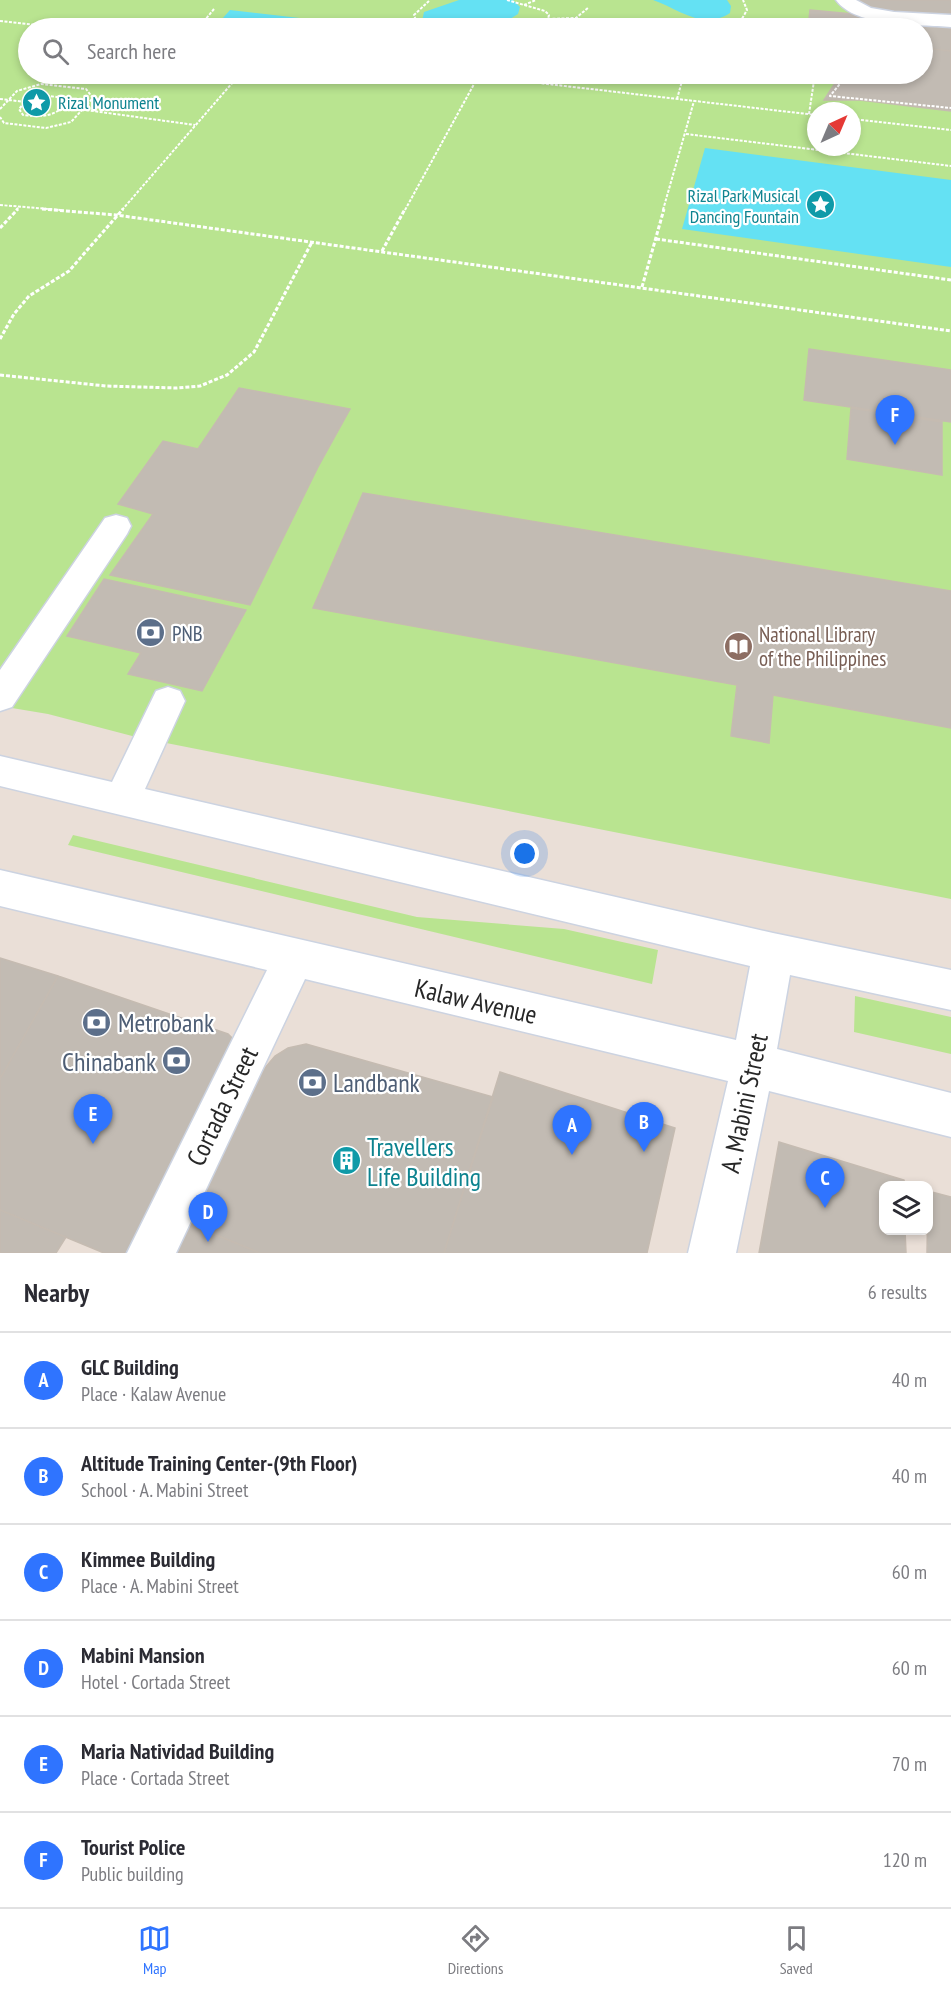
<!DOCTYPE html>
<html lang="en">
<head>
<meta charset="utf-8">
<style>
	body { margin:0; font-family:"PT Sans Narrow",sans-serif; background:#f2f2f3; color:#2b2b33 }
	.controls { position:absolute; right:18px; bottom:18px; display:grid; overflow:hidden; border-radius:12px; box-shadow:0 3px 9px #0003 }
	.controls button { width:54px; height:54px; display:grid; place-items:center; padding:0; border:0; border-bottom:2px solid #e1e1e2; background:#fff; color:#2b2b33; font:30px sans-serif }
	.compass { position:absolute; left:807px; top:102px; width:54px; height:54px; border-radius:50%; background:#fff; box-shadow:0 3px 9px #0003; rotate:44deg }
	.you { position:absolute; left:525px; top:854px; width:21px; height:21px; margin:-15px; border:4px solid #fff; border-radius:50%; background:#1a73e8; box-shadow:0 0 0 9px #1a73e833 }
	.badge { display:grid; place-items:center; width:39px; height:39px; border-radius:50%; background:#2f74ff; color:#fff; font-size:20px; font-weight:700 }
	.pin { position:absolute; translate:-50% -50px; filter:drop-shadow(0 2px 3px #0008) }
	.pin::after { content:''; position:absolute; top:32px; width:21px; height:18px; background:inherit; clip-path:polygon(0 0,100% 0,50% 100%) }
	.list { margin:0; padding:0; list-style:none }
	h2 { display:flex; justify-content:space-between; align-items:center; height:78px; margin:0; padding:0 24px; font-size:26px }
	h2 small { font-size:20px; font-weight:400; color:#7c7c81 }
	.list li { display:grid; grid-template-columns:39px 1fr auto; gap:18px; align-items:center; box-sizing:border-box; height:96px; padding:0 24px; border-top:2px solid #e1e1e2 }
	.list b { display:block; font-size:22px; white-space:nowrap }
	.list p { margin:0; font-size:20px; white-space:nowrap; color:#7c7c81 }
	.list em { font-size:20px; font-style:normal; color:#7c7c81 }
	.icon { flex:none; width:33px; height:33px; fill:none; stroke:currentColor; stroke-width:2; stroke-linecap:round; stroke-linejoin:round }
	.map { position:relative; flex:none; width:951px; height:1253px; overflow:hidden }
	.search { position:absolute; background:#fff; box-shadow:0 3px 9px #0003; left:18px; right:18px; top:18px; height:66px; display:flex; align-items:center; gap:15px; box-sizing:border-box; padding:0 21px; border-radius:33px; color:#7c7c81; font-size:22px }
	.sheet { height:654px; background:#fff }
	nav { display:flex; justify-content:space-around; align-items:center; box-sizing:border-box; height:84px; border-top:2px solid #e1e1e2; background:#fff; font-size:16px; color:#7c7c81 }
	nav a { display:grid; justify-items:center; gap:3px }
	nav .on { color:#2f74ff }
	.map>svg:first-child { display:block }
</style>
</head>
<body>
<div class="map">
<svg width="951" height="1253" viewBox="0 0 951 1253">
	<rect width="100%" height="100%" fill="#eadfd7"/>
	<path fill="#b9e490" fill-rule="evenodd" d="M0,0H951V899L136,737L48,714L0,706ZM28,28H922V74H28ZM816,111H852V147H816Z
		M73,835L417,917L564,929L658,950L652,984L68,845Z
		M855,996L951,1017V1054L854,1032Z"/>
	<path fill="#64e1f3" d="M459,0H513L520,7L518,14L496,28H432L422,21L424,12Z
		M653,0H727L731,6L730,13C703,31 679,9 653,0Z
		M230,10L317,20L310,28H259L264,22L222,19Z
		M160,20L214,26L217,23L237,26L235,28H151Z
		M705,148L951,180V267L682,229Z"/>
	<path fill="#c2bbb3" stroke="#c5bbb1" stroke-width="1.5" d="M863,0H951V10L949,11H951V19L880,13L855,2Z
		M810,10L951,23V51L922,48V28H808Z
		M922,48L951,51V111L860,100H824L841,74H922Z
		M809,349L951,370V422L804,400Z
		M239,388L350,409L318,467L250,605L110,575L153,514L118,504L163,441L198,449Z
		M851,408L942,422V475L847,459Z
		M363,493L951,591V728L773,695L769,743L731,736L737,685L313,608Z
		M104,579L246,610L202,691L128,674L141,653L67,636Z
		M0,958L58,976L0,1079Z
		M58,976L228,1034L234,1040L134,1253H104L0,1210V1079Z
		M306,1044L493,1097L444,1253H260L190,1224L265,1068L275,1056L288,1048Z
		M500,1072L675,1128L647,1253H444Z
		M779,1142L904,1180L905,1186H884V1230H905L906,1253H759Z
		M928,1191L951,1197V1253H927Z
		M0,1210L66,1237L56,1253H0Z
		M190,1224L260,1253H176Z"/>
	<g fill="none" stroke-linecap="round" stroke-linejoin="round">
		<defs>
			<path id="minor" d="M836,0H856L871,8L894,12L951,15V27C920,24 856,28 836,0Z
				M116,515L127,518L131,526L127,534L12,707L0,711V670L105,518Z
				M168,687L180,691L185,701L145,789L773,933L951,970V1010L790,975L777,1049L951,1093V1137L769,1091L736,1253H688L728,1081L305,979L176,1253H127L267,970L0,906V870L736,1040L750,966L0,786V756L112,782L156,691Z"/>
		</defs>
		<use href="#minor" stroke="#ccd3e1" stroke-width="3"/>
		<path stroke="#fff" stroke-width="2" stroke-dasharray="3 1.5" stroke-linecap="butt" d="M507,0L545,11L549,15L548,19L533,28
			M524,5L536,0
			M214,9L205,20L246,25L243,28
			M548,19L576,18L589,7
			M570,20L624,24
			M0,21L65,28
			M688,22L696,28
			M419,28L414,15L430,0
			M733,28L739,24L747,10L743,0
			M461,74L816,115
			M848,74L830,96L951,108
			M42,95L64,98L68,103C54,117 42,117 23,115L19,109L29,98Z
			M0,99L26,102
			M677,99L682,81L680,74
			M64,107L195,125
			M0,109L17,91L41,84L86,89L93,98L71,122L46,128L4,123L0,117
			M809,114L815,74
			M852,119L951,130
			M686,134L951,166
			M0,205L60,210
			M16,210L19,207
			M122,210L240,74
			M405,210L479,75
			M663,210L694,101"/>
		<path stroke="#fff" stroke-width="3" stroke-dasharray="4 2" stroke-linecap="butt" d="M42,209L116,215L951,331
			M0,228L18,209
			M656,239L951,280
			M382,251L405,209
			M642,287L664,209
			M0,339L14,314L29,296L69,271L123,209
			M0,375L106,386L177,388L200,386L227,375L254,352L312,242"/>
		<use href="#minor" fill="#fff" fill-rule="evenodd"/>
	</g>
	<defs>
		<symbol id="sight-disc" viewBox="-11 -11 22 22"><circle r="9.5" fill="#0f9aa8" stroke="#fff"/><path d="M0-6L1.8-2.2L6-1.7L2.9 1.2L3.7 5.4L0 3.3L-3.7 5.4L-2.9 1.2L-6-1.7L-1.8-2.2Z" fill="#fff"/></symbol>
		<symbol id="bank-disc" viewBox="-11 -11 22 22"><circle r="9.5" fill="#5c6f8a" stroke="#fff"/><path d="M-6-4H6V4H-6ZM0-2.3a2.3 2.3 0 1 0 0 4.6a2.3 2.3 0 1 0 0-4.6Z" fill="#fff"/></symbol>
		<symbol id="library-disc" viewBox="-11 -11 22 22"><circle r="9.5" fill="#8d6e63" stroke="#fff"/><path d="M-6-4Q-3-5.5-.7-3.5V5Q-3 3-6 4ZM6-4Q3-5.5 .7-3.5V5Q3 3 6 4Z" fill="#fff"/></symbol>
		<symbol id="building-disc" viewBox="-11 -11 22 22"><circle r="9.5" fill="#0f9aa8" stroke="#fff"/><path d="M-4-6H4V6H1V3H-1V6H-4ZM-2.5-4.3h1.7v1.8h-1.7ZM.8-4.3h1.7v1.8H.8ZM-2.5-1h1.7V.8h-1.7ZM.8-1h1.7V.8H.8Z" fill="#fff"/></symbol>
	</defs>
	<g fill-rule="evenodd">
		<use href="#sight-disc" x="20" y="86" width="33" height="33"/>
		<use href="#sight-disc" x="804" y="188" width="33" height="33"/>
		<use href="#bank-disc" x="134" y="616" width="33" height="33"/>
		<use href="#library-disc" x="722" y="630" width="33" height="33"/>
		<use href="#bank-disc" x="80" y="1006" width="33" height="33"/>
		<use href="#bank-disc" x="160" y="1044" width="33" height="33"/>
		<use href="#bank-disc" x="296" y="1066" width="33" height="33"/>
		<use href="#building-disc" x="330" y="1144" width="33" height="33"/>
	</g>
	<g text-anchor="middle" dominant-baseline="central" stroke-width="4.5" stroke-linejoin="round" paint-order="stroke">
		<g font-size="18" fill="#0d838f" stroke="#fff" text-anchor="start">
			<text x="58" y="102">Rizal Monument</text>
			<text x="799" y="195" text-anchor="end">Rizal Park Musical<tspan x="799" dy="21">Dancing Fountain</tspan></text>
		</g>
		<g font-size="21" fill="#4e5e75" stroke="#fff" text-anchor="start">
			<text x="172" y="633">PNB</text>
		</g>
		<g font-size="21" fill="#785e54" stroke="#fff" text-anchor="start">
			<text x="759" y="634">National Library<tspan x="759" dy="24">of the Philippines</tspan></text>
		</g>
		<g font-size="26" fill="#272727" stroke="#fff">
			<text transform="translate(476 1001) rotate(13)">Kalaw Avenue</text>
			<text transform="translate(744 1103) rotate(-78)">A. Mabini Street</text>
			<text transform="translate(222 1106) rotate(-64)">Cortada Street</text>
		</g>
		<g font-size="26" fill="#4e5e75" stroke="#fff" text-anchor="start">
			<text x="118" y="1022">Metrobank</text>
			<text x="156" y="1061" text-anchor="end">Chinabank</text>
			<text x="333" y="1082">Landbank</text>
		</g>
		<g font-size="26" fill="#0d838f" stroke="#fff" text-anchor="start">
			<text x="367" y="1146">Travellers<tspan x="367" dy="30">Life Building</tspan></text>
		</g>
	</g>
</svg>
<div class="controls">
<button><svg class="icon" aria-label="layers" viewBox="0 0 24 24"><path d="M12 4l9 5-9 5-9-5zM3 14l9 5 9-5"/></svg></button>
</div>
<svg class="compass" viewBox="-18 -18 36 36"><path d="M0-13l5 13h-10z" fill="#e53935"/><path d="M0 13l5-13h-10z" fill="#7c7c81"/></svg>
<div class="you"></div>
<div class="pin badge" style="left:572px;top:1155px">A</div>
<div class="pin badge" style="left:644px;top:1152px">B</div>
<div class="pin badge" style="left:825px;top:1208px">C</div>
<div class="pin badge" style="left:208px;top:1242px">D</div>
<div class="pin badge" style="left:93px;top:1144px">E</div>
<div class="pin badge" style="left:895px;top:445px">F</div>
<div class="search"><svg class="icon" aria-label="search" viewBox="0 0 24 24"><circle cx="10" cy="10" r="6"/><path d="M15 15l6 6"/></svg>Search here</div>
</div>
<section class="sheet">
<h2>Nearby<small>6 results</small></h2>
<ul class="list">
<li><span class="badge">A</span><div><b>GLC Building</b><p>Place · Kalaw Avenue</p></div><em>40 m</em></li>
<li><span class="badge">B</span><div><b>Altitude Training Center-(9th Floor)</b><p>School · A. Mabini Street</p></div><em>40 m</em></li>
<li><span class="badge">C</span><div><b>Kimmee Building</b><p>Place · A. Mabini Street</p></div><em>60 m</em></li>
<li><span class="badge">D</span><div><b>Mabini Mansion</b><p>Hotel · Cortada Street</p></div><em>60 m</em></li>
<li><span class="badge">E</span><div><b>Maria Natividad Building</b><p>Place · Cortada Street</p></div><em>70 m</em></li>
<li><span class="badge">F</span><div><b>Tourist Police</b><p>Public building</p></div><em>120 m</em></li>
</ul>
</section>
<nav>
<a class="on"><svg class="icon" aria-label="map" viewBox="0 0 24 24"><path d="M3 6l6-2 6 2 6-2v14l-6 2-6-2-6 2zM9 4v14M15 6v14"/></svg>Map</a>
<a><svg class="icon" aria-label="directions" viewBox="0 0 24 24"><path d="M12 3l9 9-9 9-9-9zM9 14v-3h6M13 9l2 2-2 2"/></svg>Directions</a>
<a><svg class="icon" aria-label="saved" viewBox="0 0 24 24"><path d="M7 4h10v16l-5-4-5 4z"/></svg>Saved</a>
</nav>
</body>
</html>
